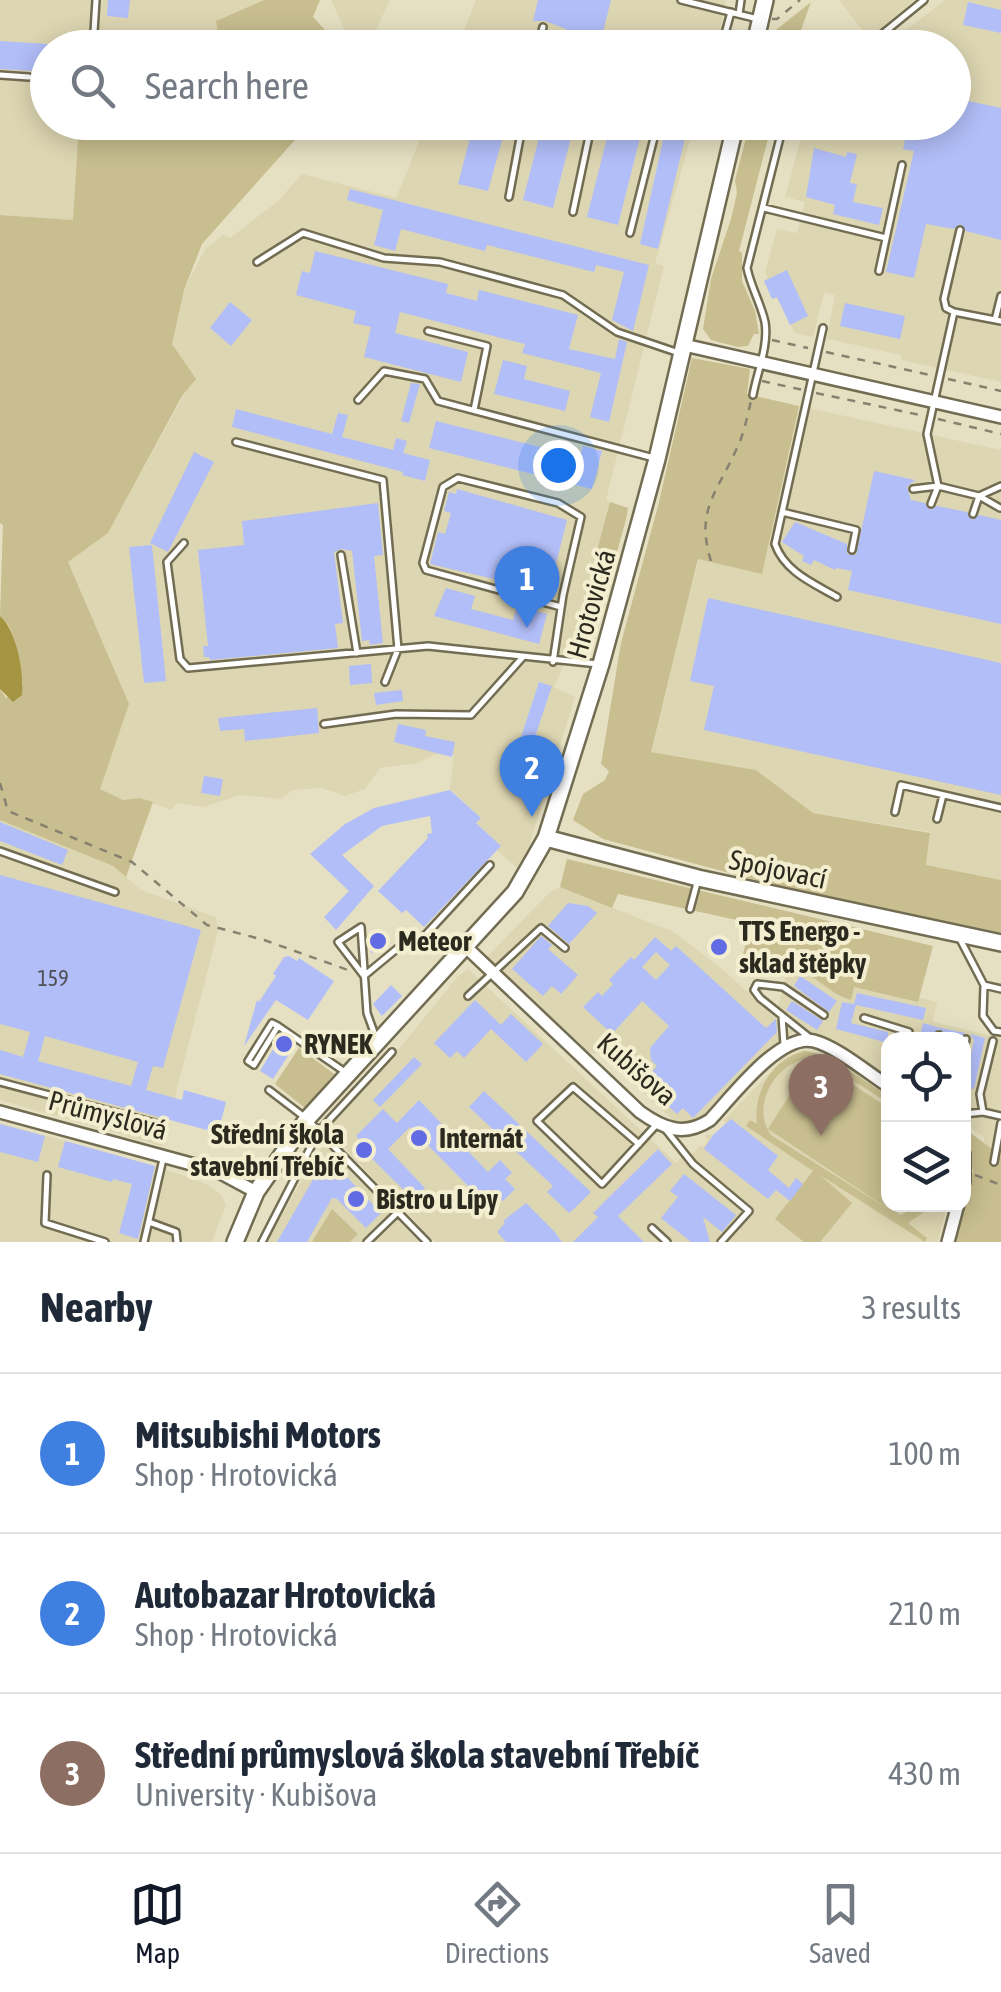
<!DOCTYPE html>
<html lang="en">
<head>
<meta charset="utf-8">
<style>
	body { margin:0; font-family:"Asap Condensed",sans-serif; background:#f6f6f7; color:#1f2937 }
	.controls { position:absolute; right:30px; bottom:30px; display:grid; overflow:hidden; border-radius:20px; box-shadow:0 5px 25px #0003 }
	.controls button { width:90px; height:90px; display:grid; place-items:center; padding:0; border:0; border-bottom:2px solid #e0e1e3; background:#fff; color:#1f2937; font:50px sans-serif }
	.you { position:absolute; left:558px; top:465px; width:35px; height:35px; margin:-25px; border:8px solid #fff; border-radius:50%; background:#1a73e8; box-shadow:0 0 0 15px #1a73e833 }
	.badge { display:grid; place-items:center; width:65px; height:65px; border-radius:50%; background:#111827; color:#fff; font-size:32px; font-weight:700 }
	.pin { position:absolute; translate:-50% -82px; filter:drop-shadow(0 2px 5px #0008) }
	.pin::after { content:''; position:absolute; top:52px; width:35px; height:30px; background:inherit; clip-path:polygon(0 0,100% 0,50% 100%) }
	.list { margin:0; padding:0; list-style:none }
	h2 { display:flex; justify-content:space-between; align-items:center; height:130px; margin:0; padding:0 40px; font-size:42px }
	h2 small { font-size:32px; font-weight:400; color:#747a83 }
	.list li { display:grid; grid-template-columns:65px 1fr auto; gap:30px; align-items:center; box-sizing:border-box; height:160px; padding:0 40px; border-top:2px solid #e0e1e3 }
	.list b { display:block; font-size:38px; white-space:nowrap }
	.list p { margin:0; font-size:32px; white-space:nowrap; color:#747a83 }
	.list em { font-size:32px; font-style:normal; color:#747a83 }
	.icon { flex:none; width:55px; height:55px; fill:none; stroke:currentColor; stroke-width:2; stroke-linecap:round; stroke-linejoin:round }
	.map { position:relative; flex:none; width:1001px; height:1242px; overflow:hidden }
	.search { position:absolute; background:#fff; box-shadow:0 5px 25px #0003; left:30px; right:30px; top:30px; height:110px; display:flex; align-items:center; gap:25px; box-sizing:border-box; padding:0 35px; border-radius:55px; color:#747a83; font-size:38px }
	.sheet { height:610px; background:#fff }
	nav { display:flex; justify-content:space-around; align-items:center; box-sizing:border-box; height:140px; border-top:2px solid #e0e1e3; background:#fff; font-size:28px; color:#747a83 }
	nav a { display:grid; justify-items:center; gap:5px }
	nav .on { color:#111827 }
	.map>svg:first-child { display:block }
</style>
</head>
<body>
<div class="map">
<svg width="1001" height="1242" viewBox="0 0 1001 1242">
	<rect width="100%" height="100%" fill="#e6e0c3"/>
	<path fill="#ddd6b2" d="M0,0H264L216,21L220,47L48,48V122L79,123L73,220L0,215Z
		M331,0H390L368,47H353Z
		M476,0H726L716,47L457,48Z
		M839,0H914L869,39Z
		M945,0H1001V382L901,360V355L828,339L826,342L835,295L824,293L813,337L795,333L777,298L773,299L764,281L768,278L765,272L777,229L797,233L805,202L785,197L805,123L954,122V48L884,47Z
		M427,123H695L655,263L664,266L606,500L610,502L574,641L554,687L575,697L528,849L517,868L497,850L501,846L476,823L480,817L450,789L454,755L436,754L418,763L380,768L365,789L345,796L322,788L292,790L282,799L240,795L204,807L177,803L171,810L140,798L123,800L100,789L67,562L108,533L191,382L172,344L184,290L205,249L223,235L230,238L278,201L302,174L396,198Z
		M799,406L1001,450V880L926,865L930,832L813,813L756,770L651,752L699,558L762,573Z
		M0,820L113,866L141,890L216,917L218,931L162,1146L0,1100Z
		M560,887L674,932L722,969L775,1017L789,965L937,1002L933,1022L1001,1038V1171L984,1166V1137L964,1124V1040H888V1076L841,1046L793,1032L710,1114L688,1124L674,1121L601,1053L593,1054L584,1050L486,958L550,892Z
		M468,969L676,1163L684,1155L688,1158L701,1145L703,1147L708,1141L705,1135H716L726,1123L723,1121L785,1057L804,1050L830,1055L888,1093V1204L947,1205L938,1242H613L592,1223L588,1228L603,1242H435L326,1129L404,1043L458,976Z
		M0,1123L159,1167L209,1185L221,1195L226,1205L212,1242H0Z
		M325,1145L419,1242H267L317,1153Z"/>
	<path fill="#c8be8f" fill-rule="evenodd" d="M264,0H320L313,17L327,32L334,47H220L216,21Z
		M811,2L795,47H771L776,30Z
		M149,122L310,123L202,244L184,290L172,344L196,379L182,396L108,533L68,562L129,704L100,789L123,800L140,798L153,802L126,877L113,866L0,820V689L6,698L23,684C16,661 20,632 0,616L3,525L0,523V215L73,220L79,123C102,123 128,129 149,122Z
		M750,123H772L739,251L742,253V281L755,311L759,334H754L748,346L738,347L711,340L703,329L711,279L731,219L737,193L735,180Z
		M692,358L750,369L747,394L799,406L762,574L698,559L651,752L756,770L813,813L930,833L926,865L1001,880V933L782,887L603,839L573,820L583,794L605,780L609,771L601,764L621,643L659,502Z
		M610,502L628,508L626,520L588,653L570,651Z
		M567,859L933,946L918,1002L854,987L851,1000L838,995L801,969L796,974L751,963L745,971L740,969L750,923L618,894L612,908L560,887Z
		M299,1048L334,1074L305,1108L275,1084Z
		M805,1051L827,1056L888,1096V1103L822,1060L814,1058L888,1108V1204L903,1205L897,1214L900,1215L924,1205H934L908,1223L927,1238L925,1242L820,1175L852,1203L820,1242H804L775,1219L813,1171L746,1126L750,1120L757,1124C753,1092 772,1059 805,1051ZM813,1058L768,1129L896,1214L771,1135C749,1104 778,1059 813,1058Z
		M964,1128L1001,1156V1242H955L973,1171Z
		M332,1209L358,1234L350,1242H312Z"/>
	<path fill="#a59442" d="M0,616C17,630 24,674 22,695L13,702L0,689Z"/>
	<path fill="#b2bef8" fill-rule="evenodd" d="M108,0H130L128,18L107,16Z
		M538,0H611L599,48H562L566,29L545,21H533Z
		M968,2L1001,10V33L963,25Z
		M0,41L48,44V72L0,69Z
		M954,98L1001,108V240L966,231L960,224L954,229L926,224L914,278L886,272L914,151L903,149L909,122H954Z
		M474,122H507L488,191L458,184Z
		M543,122H575L553,208L523,200Z
		M611,122H644L618,225L587,217Z
		M667,122L688,126L658,249L640,244Z
		M814,148L846,157L847,152L857,154L850,183L857,184L853,202L883,208L879,225L833,214L835,205L806,197Z
		M350,189L649,265L633,331L612,320L624,272L596,265L594,272L487,245L485,251L401,229L395,251L374,245L383,210L347,200Z
		M315,251L448,284L446,293L477,301L479,290L578,315L569,349L615,359L619,339L627,342L609,422L590,417L601,373L522,353L525,344L400,312L395,333L468,352L461,382L364,357L371,327L353,323L356,311L296,295L302,271L310,273Z
		M787,270L808,316L790,325L777,297L772,299L764,281Z
		M230,302L252,320L231,346L210,328Z
		M845,303L905,316L900,339L840,326Z
		M503,360L527,366L524,379L570,391L565,411L494,394Z
		M411,383L420,384L409,423L401,421Z
		M236,409L332,434L338,413L348,415L342,437L393,450L396,438L407,441L403,453L430,460L425,481L402,475L403,472L232,427Z
		M436,421L580,457L583,446L602,451L592,489L429,448Z
		M194,452L214,462L168,552L150,543Z
		M874,471L915,480L907,487L911,500L925,503L930,510L937,506L967,512L972,520L979,515L1001,520V624L848,590L852,571L836,568L835,570L814,560L811,565L802,561L804,556L782,542L795,522L847,544V554L856,555Z
		M457,489L567,520L549,592L430,564L438,532L445,534L451,513L444,511L449,492L456,494Z
		M378,503L383,555L374,556L383,643L370,645L369,640L362,641L352,551L341,549L334,552L343,623L335,624L338,648L210,660L209,657H204L203,646H208L198,550L244,545L242,521Z
		M152,545L166,681L144,683L129,547Z
		M446,588L475,596L471,609L513,620L517,606L547,614L539,644L434,616Z
		M708,598L1001,663V795L704,730L714,686L690,681Z
		M371,664L372,683L350,685L349,666Z
		M539,682L552,686L525,767L504,760L510,743L518,746Z
		M402,690L403,701L376,705L374,693Z
		M317,708L319,733L245,741L244,729L220,731L218,718Z
		M398,724L426,730L425,736L455,742L452,757L394,742Z
		M204,776L223,779L220,796L201,793Z
		M450,790L481,818L476,823L501,846L424,927L406,910L402,913L378,891L428,838L427,834L432,833L430,816L382,826L342,855L374,886L336,930L324,917L349,891L310,854L345,824L374,808Z
		M0,822L68,850L62,865L0,841Z
		M0,875L201,930L163,1068L153,1066L146,1090L182,1100L184,1090L226,1102L218,1133L0,1074V1050L23,1057L30,1032L0,1024ZM45,1036L138,1062L131,1086L38,1061Z
		M568,903L588,906L597,913L569,944L548,926Z
		M384,930L389,947L371,953L368,934Z
		M541,936L552,945L548,949L578,975L561,994L552,986L543,996L512,969Z
		M655,937L671,951L676,946L766,1028L776,1019L777,1032L693,1118L683,1108L677,1114L642,1083L657,1066L651,1060L650,1048L669,1026L642,1001L612,1034L583,1007L598,992L602,996L613,984L609,980L631,957L634,960ZM656,952L670,965L656,980L642,967Z
		M289,956L297,961L299,958L334,981L308,1020L276,1000L244,1046L257,1000L259,1002L276,976L273,974L284,957Z
		M800,976L837,1001L829,1012L794,986Z
		M391,985L402,996L382,1016L373,1004Z
		M857,993L926,1008L923,1020L856,1005L851,1023L888,1032V1043L836,1029L842,1002L854,1004Z
		M475,1000L501,1025L511,1014L543,1044L526,1062L491,1029L464,1058L457,1051L450,1058L434,1043Z
		M792,1001L823,1021L817,1030L786,1010Z
		M923,1023L941,1028L965,1033L960,1040H944V1032L938,1029L932,1040H919Z
		M970,1034L985,1038L974,1089L964,1087L974,1040Z
		M281,1036L295,1045L273,1079L260,1071Z
		M414,1057L422,1064L380,1107L373,1100Z
		M484,1091L591,1192L576,1207L569,1213L547,1192L553,1186L469,1107Z
		M419,1100L488,1172L500,1160L512,1173L505,1179L515,1189L503,1201L493,1191L477,1206L465,1193L470,1188L410,1127L388,1149L425,1188L413,1199L361,1148L364,1145L356,1136L383,1109L397,1123Z
		M731,1119L778,1156L768,1170L789,1188L796,1178L803,1184L790,1201L776,1190L768,1199L704,1149L713,1135Z
		M0,1124L45,1136L38,1162L0,1152Z
		M65,1141L155,1166L138,1239L119,1233L132,1184L113,1179L112,1182L58,1167Z
		M658,1149L672,1164L618,1216L644,1242H573L598,1217L593,1213Z
		M323,1162L345,1175L381,1213L366,1228L337,1199L332,1198L307,1242H277Z
		M684,1174L736,1215L722,1232L703,1217L710,1242H691L661,1218L678,1197L670,1191Z
		M526,1203L554,1231L562,1242H506L497,1232L505,1223L503,1221Z"/>
	<g fill="none" stroke-linecap="round" stroke-linejoin="round">
		<defs>
			<path id="lane" d="M681,0L758,19
				M739,14L741,0
				M93,48L96,0
				M538,48L543,27
				M611,48L613,41
				M721,48L731,12
				M865,48L924,0
				M0,75L29,77
				M718,122L732,126
				M509,197L523,122
				M764,208L886,238
				M573,212L592,122
				M960,230L944,299L946,308L954,312L927,434L938,486L979,496L1001,486
				M630,233L658,122
				M257,262L303,233L384,258L440,262L563,295L617,332L679,353
				M879,271L902,165
				M954,312L1001,321
				M995,320L1001,296
				M823,328L775,544C785,572 813,583 837,597
				M428,331L487,346L474,410
				M753,395C757,372 769,346 765,322C761,304 751,287 747,268L784,122
				M358,400L384,371L425,379L438,401L654,458
				M236,442L383,480L398,649L385,682
				M913,489L938,486L931,504
				M782,512L856,530L852,550
				M973,514L979,496L1000,508
				M184,543L167,562L180,659L188,668L428,646L598,664
				M341,555L357,653
				M553,662L563,595L581,517L558,503L458,478L443,487L423,563L426,570L561,607
				M324,724L396,714L471,715L522,658
				M895,812L901,785L1001,808
				M937,819L943,795
				M0,851L115,892
				M690,909L697,883
				M961,941L984,985L1001,989
				M364,976L338,942L361,927L367,1013L376,1038
				M364,976L399,947L419,942L490,865
				M984,985L983,1016L994,1031L1001,1032
				M468,996L541,928L565,948
				M782,1017L784,1044
				M864,1018L909,1032V1040
				M278,1026L345,1072
				M810,1038L760,998L754,990L757,984L783,987L824,1015
				M938,1040L939,1035
				M964,1049L966,1039
				M254,1065L248,1061L272,1023L278,1026
				M254,1065L278,1026
				M0,1082L155,1123
				M269,1090L307,1119L427,1242
				M983,1112L980,1094L993,1041
				M964,1114L983,1112L1001,1116
				M666,1130L693,1164L749,1211L721,1242
				M639,1144L573,1087L537,1121L602,1184L657,1124
				M994,1162L1001,1123
				M47,1175L45,1223L105,1242
				M149,1222L176,1232L177,1242
				M652,1228L667,1242
				M144,1242L163,1159
				M262,1242L319,1131L392,1052
				M367,1242L399,1211"/>
			<path id="street" d="M684,345L1001,417
				M466,947L640,1112C664,1129 684,1137 710,1120C732,1097 780,1032 814,1041C837,1047 868,1073 888,1086
				M0,1112L217,1171L256,1192
				M964,1154V1182
				M948,1242L958,1204"/>
			<path id="secondary" d="M754,48L765,0
				M546,838L698,878L1001,943
				M235,1242L256,1192L307,1119L515,892L546,838L601,664L657,459L736,122"/>
		</defs>
		<use href="#lane" stroke="#726d52" stroke-width="10"/>
		<use href="#street" stroke="#726d52" stroke-width="16"/>
		<use href="#secondary" stroke="#726d52" stroke-width="20"/>
		<path stroke="#86826f" stroke-width="2.5" stroke-dasharray="8 8" stroke-linecap="butt" d="M772,19H777L800,0
			M772,340L808,348
			M826,352L930,375
			M948,379L1001,391
			M762,381L803,390
			M816,393L920,415
			M938,419L1001,434
			M711,561C695,510 717,493 737,448C744,434 747,417 751,401
			M0,783L8,811L132,862L207,925L264,940L348,970
			M975,1175L1001,1185"/>
		<use href="#lane" stroke="#fff" stroke-width="5"/>
		<use href="#street" stroke="#fff" stroke-width="11"/>
		<use href="#secondary" stroke="#fff" stroke-width="15"/>
	</g>
	<g fill="#616be3" stroke="#f4eed0" stroke-width="4">
		<circle cx="378" cy="941" r="10"/>
		<circle cx="719" cy="947" r="10"/>
		<circle cx="284" cy="1044" r="10"/>
		<circle cx="419" cy="1138" r="10"/>
		<circle cx="364" cy="1150" r="10"/>
		<circle cx="356" cy="1199" r="10"/>
	</g>
	<g text-anchor="middle" dominant-baseline="central" stroke-width="8" stroke-linejoin="round" paint-order="stroke">
		<g font-size="22" fill="#4e4f55">
			<text x="53" y="978">159</text>
		</g>
		<g font-size="28" fill="#2c2a1f" stroke="#f4eed0">
			<text transform="translate(591 604) rotate(-74)">Hrotovická</text>
			<text transform="translate(778 869) rotate(12)">Spojovací</text>
			<text transform="translate(637 1069) rotate(41)">Kubišova</text>
			<text transform="translate(108 1115) rotate(15)">Průmyslová</text>
		</g>
		<g font-size="28" font-weight="bold" fill="#2c2a1f" stroke="#f4eed0" text-anchor="start">
			<text x="739" y="931">TTS Energo -<tspan x="739" dy="32">sklad štěpky</tspan></text>
			<text x="398" y="941">Meteor</text>
			<text x="304" y="1044">RYNEK</text>
			<text x="344" y="1134" text-anchor="end">Střední škola<tspan x="344" dy="32">stavební Třebíč</tspan></text>
			<text x="439" y="1138">Internát</text>
			<text x="376" y="1199">Bistro u Lípy</text>
		</g>
	</g>
</svg>
<div class="controls">
<button><svg class="icon" aria-label="locate" viewBox="0 0 24 24"><circle cx="12" cy="12" r="6"/><path d="M12 2v4M12 18v4M2 12h4M18 12h4"/></svg></button>
<button><svg class="icon" aria-label="layers" viewBox="0 0 24 24"><path d="M12 4l9 5-9 5-9-5zM3 14l9 5 9-5"/></svg></button>
</div>
<div class="you"></div>
<div class="pin badge" style="left:527px;top:628px;background:#3f7fe0">1</div>
<div class="pin badge" style="left:532px;top:817px;background:#3f7fe0">2</div>
<div class="pin badge" style="left:821px;top:1136px;background:#8d6e63">3</div>
<div class="search"><svg class="icon" aria-label="search" viewBox="0 0 24 24"><circle cx="10" cy="10" r="6"/><path d="M15 15l6 6"/></svg>Search here</div>
</div>
<section class="sheet">
<h2>Nearby<small>3 results</small></h2>
<ul class="list">
<li><span class="badge" style="background:#3f7fe0">1</span><div><b>Mitsubishi Motors</b><p>Shop · Hrotovická</p></div><em>100 m</em></li>
<li><span class="badge" style="background:#3f7fe0">2</span><div><b>Autobazar Hrotovická</b><p>Shop · Hrotovická</p></div><em>210 m</em></li>
<li><span class="badge" style="background:#8d6e63">3</span><div><b>Střední průmyslová škola stavební Třebíč</b><p>University · Kubišova</p></div><em>430 m</em></li>
</ul>
</section>
<nav>
<a class="on"><svg class="icon" aria-label="map" viewBox="0 0 24 24"><path d="M3 6l6-2 6 2 6-2v14l-6 2-6-2-6 2zM9 4v14M15 6v14"/></svg>Map</a>
<a><svg class="icon" aria-label="directions" viewBox="0 0 24 24"><path d="M12 3l9 9-9 9-9-9zM9 14v-3h6M13 9l2 2-2 2"/></svg>Directions</a>
<a><svg class="icon" aria-label="saved" viewBox="0 0 24 24"><path d="M7 4h10v16l-5-4-5 4z"/></svg>Saved</a>
</nav>
</body>
</html>
